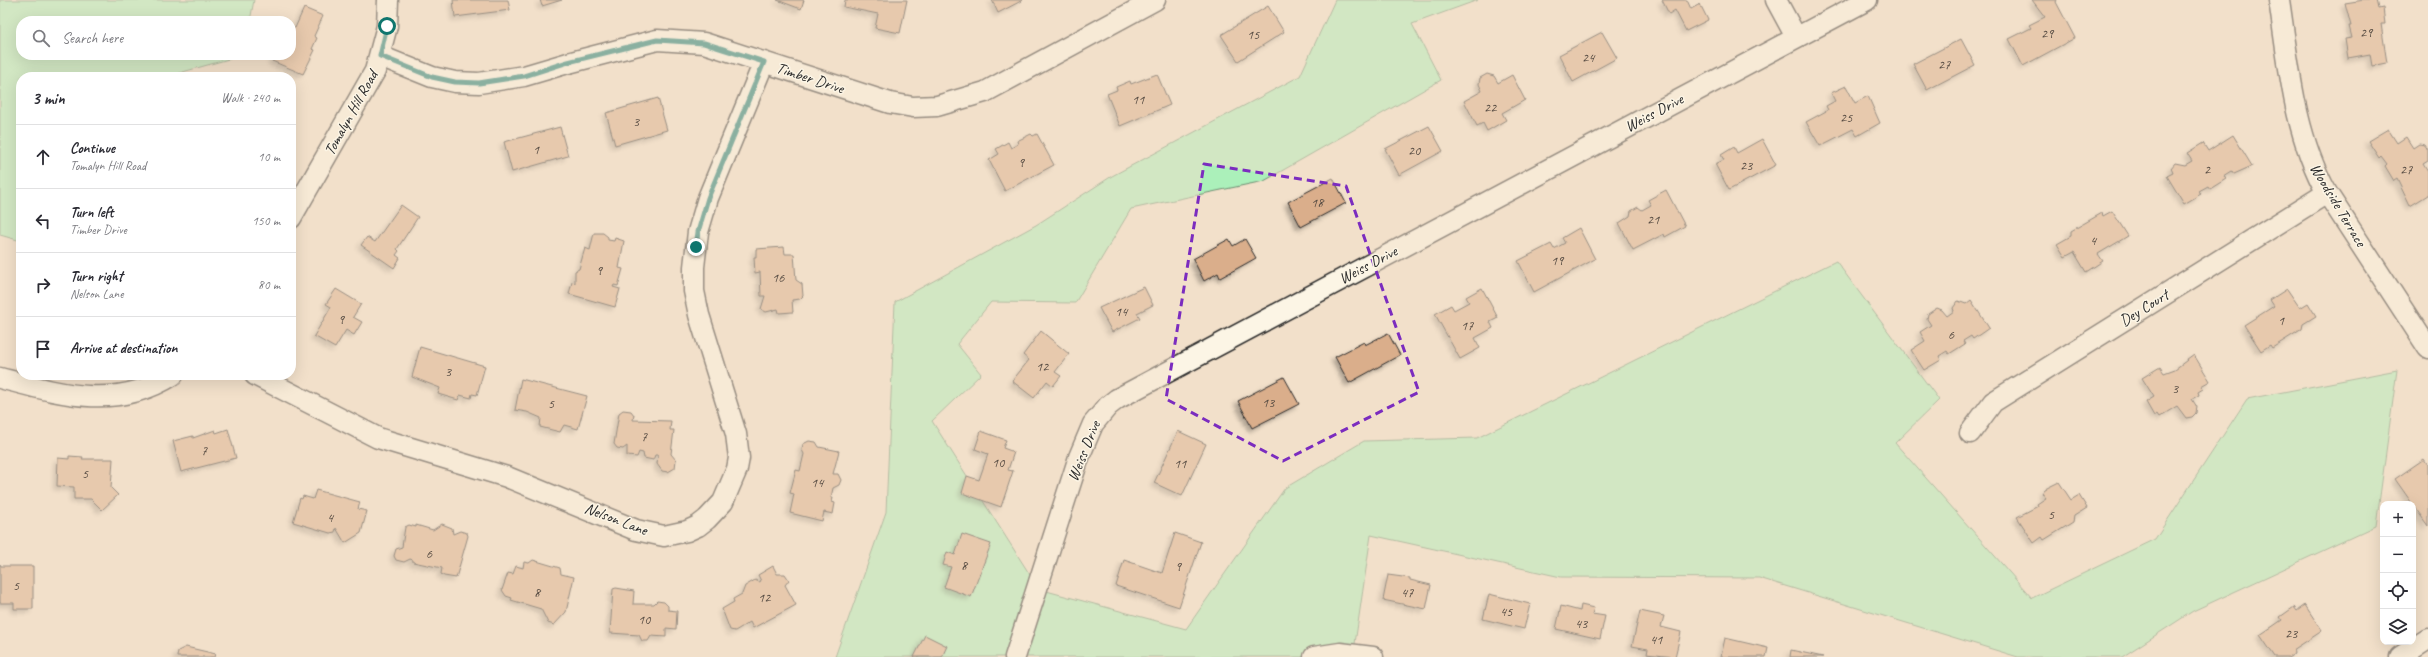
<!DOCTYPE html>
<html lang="en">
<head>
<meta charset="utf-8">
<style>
	body { margin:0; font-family:Caveat,sans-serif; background:#f7f7f7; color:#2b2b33 }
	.controls { position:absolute; right:12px; bottom:12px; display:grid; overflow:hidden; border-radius:8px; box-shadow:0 4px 16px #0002 }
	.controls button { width:36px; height:36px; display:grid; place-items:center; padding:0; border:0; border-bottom:1px solid #e1e1e2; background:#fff; color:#2b2b33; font:20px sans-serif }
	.stop { position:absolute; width:12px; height:12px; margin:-9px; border:3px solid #0f766e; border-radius:50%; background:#fff }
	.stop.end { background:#0f766e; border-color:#fff; box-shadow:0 1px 4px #0008 }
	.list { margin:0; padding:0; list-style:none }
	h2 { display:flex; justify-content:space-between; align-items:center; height:52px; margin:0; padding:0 16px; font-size:17px }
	h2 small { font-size:13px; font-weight:400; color:#7c7c81 }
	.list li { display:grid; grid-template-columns:26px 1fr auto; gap:12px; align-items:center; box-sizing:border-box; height:64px; padding:0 16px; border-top:1px solid #e1e1e2 }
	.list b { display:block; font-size:15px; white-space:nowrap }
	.list p { margin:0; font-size:13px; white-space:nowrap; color:#7c7c81 }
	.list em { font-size:13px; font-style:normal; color:#7c7c81 }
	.icon { flex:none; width:22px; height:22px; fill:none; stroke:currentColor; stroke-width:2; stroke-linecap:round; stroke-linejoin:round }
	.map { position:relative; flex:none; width:2428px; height:657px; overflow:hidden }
	.search { position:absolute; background:#fff; box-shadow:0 4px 16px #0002; left:16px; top:16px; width:280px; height:44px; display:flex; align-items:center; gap:10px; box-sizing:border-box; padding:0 14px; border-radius:16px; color:#7c7c81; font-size:15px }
	.panel { position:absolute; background:#fff; box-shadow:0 4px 16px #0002; left:16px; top:72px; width:280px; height:308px; border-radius:16px }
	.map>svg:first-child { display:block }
</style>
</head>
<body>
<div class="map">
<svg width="2428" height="657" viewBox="0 0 2428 657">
	<defs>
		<filter id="shadow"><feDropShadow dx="-3.5" dy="3.5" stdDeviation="2" flood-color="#0004"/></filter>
	</defs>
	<rect width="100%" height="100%" fill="#f2e0ca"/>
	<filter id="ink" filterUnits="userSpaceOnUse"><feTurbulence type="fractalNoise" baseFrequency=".025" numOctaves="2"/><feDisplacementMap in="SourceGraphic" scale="8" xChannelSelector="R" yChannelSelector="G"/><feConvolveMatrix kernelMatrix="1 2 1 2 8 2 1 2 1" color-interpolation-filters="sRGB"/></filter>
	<g filter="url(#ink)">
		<path fill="#abf0ba" stroke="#6b8e72" d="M0,0H254L250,21H21V55H243L179,73L178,77H21V241L0,235Z
			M1335,0H1478L1412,24L1441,80L1264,181L1131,209L1075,303L991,302L957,344L981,374L932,421L1039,589L1186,629L1285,488L1364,441L1477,438L1836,261L1939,400L1895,443L2032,598L2155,539L2247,399L2397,370L2376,526L2193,611L2122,657H2018L1759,578L1561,577L1371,535L1353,657H835L886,512L895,302L1036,225L1112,176L1300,76Z"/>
		<path fill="#daae8b" stroke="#2b2b2b" filter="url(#shadow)" d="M453,0H508L510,10L455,17Z
			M540,0H562L542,6Z
			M777,0H804L801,9Z
			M845,0H907L900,33L875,28L878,14L844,7Z
			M992,0H1023L998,13Z
			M1662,0H1687L1691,9L1700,4L1708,20L1686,31L1675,10L1669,14Z
			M2032,0H2057L2056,2L2075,38L2023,66L2009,39L2031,28L2029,25L2045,17Z
			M2364,0H2376L2378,9L2383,8L2385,24H2381L2387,63L2372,66L2370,54L2348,58L2345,39L2352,38L2349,26H2351L2345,3Z
			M1268,6L1284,32L1238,61L1221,35Z
			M304,8L323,16L314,36L317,38L312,49L315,50L303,74L272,61L274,55H291V28H295Z
			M1602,32L1617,58L1573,82L1559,55Z
			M1961,39L1975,65L1927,90L1913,64Z
			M1157,74L1170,105L1120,126L1107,94L1117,90L1116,87L1130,81L1131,84Z
			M1487,74L1494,76L1498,83L1512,75L1525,100L1502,113L1506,120L1487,131L1483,123L1477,126L1464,101L1482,91L1479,84L1480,78Z
			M1846,86L1855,103L1868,96L1880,123L1857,136L1853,129L1820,146L1806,122L1828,110L1826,106L1835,101L1831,93Z
			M658,98L667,130L615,145L606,113Z
			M1429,126L1443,151L1399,175L1385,149Z
			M560,127L568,156L512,172L504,142Z
			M2388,129L2397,143L2406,137L2413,148L2419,144L2425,145L2428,150V160L2423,163L2428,171V195L2410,206L2397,179L2394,181L2385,166L2387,164L2381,156L2379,158L2368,141Z
			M1031,134L1033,136L1037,134L1054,165L1005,191L989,160L999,154L996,149L1008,142L1011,148L1018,144L1017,141Z
			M2233,135L2252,166L2234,174L2232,171L2224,176L2226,179L2210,189L2208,186L2199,191L2201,194L2184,204L2167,176L2173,173L2171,168L2175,163L2185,165L2192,161L2187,153L2203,143L2208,151Z
			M1762,139L1776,165L1729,190L1715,164L1724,160L1721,155L1734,147L1737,153Z
			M1333,178L1346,203L1301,227L1288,202Z
			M1666,190L1685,226L1665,237L1664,234L1633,250L1619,223L1630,216L1631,211L1638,207L1642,210L1651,205L1648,200Z
			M401,205L418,217L397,249L399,251L396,255L400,258L394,268L361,245L367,237L375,242Z
			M2112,211L2128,236L2098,254L2103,261L2086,272L2074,252L2065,257L2057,244L2071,236V231L2102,213L2103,216Z
			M1579,228L1595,259L1534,292L1518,261L1551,244L1554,249L1565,243L1562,238Z
			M594,233H603L608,237V240L614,241L615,238L624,241L619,268L623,269L618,286L614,285L613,287L620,289L615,307L569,294L572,282L575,283V271L579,269L585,248L590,250Z
			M1229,239L1233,246L1245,239L1256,258L1220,278L1218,273L1204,281L1193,259Z
			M784,247L785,254H794L796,280L802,284L803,296L800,299L792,300L793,312L779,313L778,309L766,312L761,309L765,296H761L760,272L755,273L754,257H756V249Z
			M1144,287L1153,305L1137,313L1140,318L1112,332L1099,308Z
			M1482,288L1498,318L1490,322L1493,328L1475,338L1480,348L1460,359L1435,314L1451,305L1454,310L1469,302L1466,297Z
			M336,289L361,304L353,317L362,322L354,335L346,330L335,348L314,336L331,307L326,304Z
			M2287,289L2300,308L2308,303L2316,316L2303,324L2302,329L2272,348L2270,345L2261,351L2244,325L2274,306L2270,300Z
			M1971,300L1989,328L1973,339L1971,336L1963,341L1965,344L1949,354L1947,351L1939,356L1941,360L1924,370L1911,350L1925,341L1920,332L1931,325L1927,319L1928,314L1937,308L1942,310L1947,316L1954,311L1953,308L1958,301L1966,304Z
			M1041,331L1069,354L1055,372L1061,376L1053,386L1047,381L1034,398L1012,381L1029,360L1023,355Z
			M1388,333L1400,355L1349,383L1335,357L1364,342L1365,345Z
			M420,347L485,366L477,395L472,394L471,398L460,395L458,400L438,394L440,388L412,377Z
			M2194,355L2210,381L2201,386L2203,389L2198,392L2199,395L2192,399L2197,407L2196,413L2192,417L2186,418L2177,406L2159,417L2157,414L2154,416L2146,402L2154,397L2142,378L2160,367L2164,373L2175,369Z
			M1284,377L1299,404L1252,428L1238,401Z
			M521,379L587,396L578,429L564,425L560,432L540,427L541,418L527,412L515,410Z
			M623,410L631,411L634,415L633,420L671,421L670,430H674L671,454L676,460L675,468L668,472L662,471L657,464L658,455H655L653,460L644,458L643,453L639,452L637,457L627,456V446L623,449L617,448L614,444L619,413Z
			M228,429L236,458L181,472L173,441L193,436V438L215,430L216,433Z
			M981,431L1006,440L1003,448L1014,452L1008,470L1013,471L1001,507L962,493L967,476L979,480L988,454L975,449Z
			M1178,431L1206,444L1182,496L1154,483Z
			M809,441L816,442L819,447L839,451L833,474H838L841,480L839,485L833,488L831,498H833L832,502L835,503L833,514L824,512L822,521L790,513L794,494L790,493L796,470L800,471L804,454L802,450L803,444Z
			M69,456L83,457L82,459H113L111,488L118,495L102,510L91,499H74V487L57,486L58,458L69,459Z
			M2424,459L2428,465V526L2395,479Z
			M2059,482L2071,500L2079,495L2087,508L2074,516L2073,522L2044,540L2042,537L2034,543L2017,517L2038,506L2037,504L2046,498L2042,493L2045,489Z
			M316,490L360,502L358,509L367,511L361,533L345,543L336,528L335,532L330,533L293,522L300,498L302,499L303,496L313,499Z
			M442,524L452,528L453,534L460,531L467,533L468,536L456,578L444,576L441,574L442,568L413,562V560L410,559L404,562L396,560L394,556L396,549L402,547L405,527L409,525L416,527V525L433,530Z
			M1175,533L1201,542L1179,607L1116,586L1124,560L1162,573Z
			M962,534L991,544L971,597L944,587L951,567L943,565L947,552L955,555Z
			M533,560L560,568L561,574L574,577L566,612L554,625L548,623L541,609L511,600L512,598L506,596L502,590L508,573L513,574L516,566L523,568L524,562L529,563Z
			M0,564L1,566H33V609H14V603H0Z
			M773,566L777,574H785L789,580L785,585L796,605L753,628L750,622L735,631L730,630L722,609L734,602L733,599L742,594L745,586L755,580L759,582L761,581L758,575Z
			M1388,575L1410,578V580L1431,585L1426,609L1383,600Z
			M616,588L634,591L633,604H654L657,601L664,602L668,606V610L677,611L676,629L666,628V637L651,636L648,641H642L639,635L610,633L613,589Z
			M1489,594L1530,604L1524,629L1483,619Z
			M1581,605L1594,608L1592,614L1605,616L1600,639L1556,629L1561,606L1580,611Z
			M2305,605L2322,631L2293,650L2294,653L2288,657H2275L2260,635L2282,620L2280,617L2294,607L2297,611Z
			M1640,611L1664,616L1661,627L1681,632L1675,657L1647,654L1648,649L1632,646Z
			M925,635L947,646L942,657H914Z
			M1725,638L1768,648L1766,657H1721Z
			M186,647L216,654L215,657H177L178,651Z
			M1791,650L1823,657H1790Z"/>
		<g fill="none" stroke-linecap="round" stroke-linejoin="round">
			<defs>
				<path id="street" d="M1776,0L1796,37
					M2279,0C2289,66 2294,134 2327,193L2428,348
					M380,56L432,77L455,82L479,83L524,76L568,63L657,40L704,43L890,103L913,107L937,106L985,92L1155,0
					M291,218L375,71L387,26L388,0
					M255,375L378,438L507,477L636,530L664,536L687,531L698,526L707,519L723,502L737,469L739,458L736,434L699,315L694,291V267L698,232L708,198L764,62
					M0,378C61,394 116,411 173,375
					M1970,433L1993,402L2327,193
					M1015,657L1079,457L1093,424L1108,406L1117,399L1867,0
					M1314,657L1340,653L1373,657
					M2400,657L2428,639"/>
			</defs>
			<use href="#street" stroke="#2b2b2b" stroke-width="23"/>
			<use href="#street" stroke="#fcf5e5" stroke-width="20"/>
		</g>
	</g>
	<g fill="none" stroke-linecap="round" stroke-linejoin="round" filter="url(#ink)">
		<path stroke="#0f766e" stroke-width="5" d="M387,26L380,56L432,77L455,82L479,83L524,76L568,62L657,40L704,43L764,62L708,198L698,232L696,247"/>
	</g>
	<path d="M0 0H2428V657H0ZM1204,164L1346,186L1419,392L1283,461L1166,399Z" fill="#f2e0ca" fill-opacity=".55" fill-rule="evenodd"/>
	<path fill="none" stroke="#7b2cbf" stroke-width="3" stroke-dasharray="8 5" stroke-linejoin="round" d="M1204,164L1346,186L1419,392L1283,461L1166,399Z"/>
	<g text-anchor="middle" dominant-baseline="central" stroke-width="3" stroke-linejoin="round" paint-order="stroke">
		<g font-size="14" fill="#574c43">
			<text x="2366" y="32">29</text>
			<text x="2047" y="33">29</text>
			<text x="1253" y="34">15</text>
			<text x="1588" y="57">24</text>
			<text x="1944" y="64">27</text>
			<text x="1138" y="99">11</text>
			<text x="1490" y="107">22</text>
			<text x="1846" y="117">25</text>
			<text x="636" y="121">3</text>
			<text x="536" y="149">1</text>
			<text x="1414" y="150">20</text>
			<text x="1021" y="162">9</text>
			<text x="1746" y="165">23</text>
			<text x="2207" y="169">2</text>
			<text x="2406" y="169">27</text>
			<text x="1317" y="202">18</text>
			<text x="1653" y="219">21</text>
			<text x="2093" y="240">4</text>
			<text x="1557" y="260">19</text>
			<text x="599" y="270">9</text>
			<text x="778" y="277">16</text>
			<text x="1121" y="311">14</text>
			<text x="341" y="319">9</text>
			<text x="2281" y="320">1</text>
			<text x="1467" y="325">17</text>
			<text x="1951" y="334">6</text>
			<text x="1042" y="366">12</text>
			<text x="448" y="371">3</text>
			<text x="2175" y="388">3</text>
			<text x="1268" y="402">13</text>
			<text x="551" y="403">5</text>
			<text x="644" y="436">7</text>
			<text x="204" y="450">7</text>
			<text x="998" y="462">10</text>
			<text x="1180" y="463">11</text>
			<text x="85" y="473">5</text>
			<text x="817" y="482">14</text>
			<text x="2051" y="514">5</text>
			<text x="330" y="517">4</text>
			<text x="429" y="553">6</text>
			<text x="964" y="565">8</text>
			<text x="1178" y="566">9</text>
			<text x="16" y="585">5</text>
			<text x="537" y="592">8</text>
			<text x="1407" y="592">47</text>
			<text x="764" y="597">12</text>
			<text x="1506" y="611">45</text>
			<text x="644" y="619">10</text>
			<text x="1581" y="623">43</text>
			<text x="2291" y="633">23</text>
			<text x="1656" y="639">41</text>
		</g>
		<g font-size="16" fill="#2b2b2b" stroke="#fcf5e5">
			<text transform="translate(810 78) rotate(18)">Timber Drive</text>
			<text transform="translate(351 113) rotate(-61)">Tomalyn Hill Road</text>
			<text transform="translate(1654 113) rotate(-28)">Weiss Drive</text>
			<text transform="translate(2338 205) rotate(59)">Woodside Terrace</text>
			<text transform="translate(1368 265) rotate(-28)">Weiss Drive</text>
			<text transform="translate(2144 308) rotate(-32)">Dey Court</text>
			<text transform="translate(1084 451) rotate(-68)">Weiss Drive</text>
			<text transform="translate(616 519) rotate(21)">Nelson Lane</text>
		</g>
	</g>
</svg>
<div class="controls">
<button>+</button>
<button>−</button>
<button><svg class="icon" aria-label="locate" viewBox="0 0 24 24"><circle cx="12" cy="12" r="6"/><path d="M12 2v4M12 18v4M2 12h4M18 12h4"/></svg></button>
<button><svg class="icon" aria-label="layers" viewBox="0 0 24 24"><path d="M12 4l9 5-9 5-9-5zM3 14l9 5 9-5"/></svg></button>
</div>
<div class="stop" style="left:387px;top:26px"></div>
<div class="stop end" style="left:696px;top:247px"></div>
<div class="search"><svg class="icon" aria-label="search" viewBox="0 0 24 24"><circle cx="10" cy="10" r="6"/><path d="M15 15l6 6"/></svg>Search here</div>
<section class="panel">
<h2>3 min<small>Walk · 240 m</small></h2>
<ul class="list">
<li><svg class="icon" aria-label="ahead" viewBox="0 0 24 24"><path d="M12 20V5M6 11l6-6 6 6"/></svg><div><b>Continue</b><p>Tomalyn Hill Road</p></div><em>10 m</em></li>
<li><svg class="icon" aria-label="left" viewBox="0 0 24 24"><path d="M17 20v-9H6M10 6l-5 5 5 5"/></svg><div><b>Turn left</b><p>Timber Drive</p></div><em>150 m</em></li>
<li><svg class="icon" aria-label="right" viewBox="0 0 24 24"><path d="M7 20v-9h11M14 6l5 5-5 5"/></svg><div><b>Turn right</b><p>Nelson Lane</p></div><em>80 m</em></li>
<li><svg class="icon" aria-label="arrive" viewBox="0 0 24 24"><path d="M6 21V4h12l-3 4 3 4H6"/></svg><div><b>Arrive at destination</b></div></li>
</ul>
</section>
</div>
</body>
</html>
